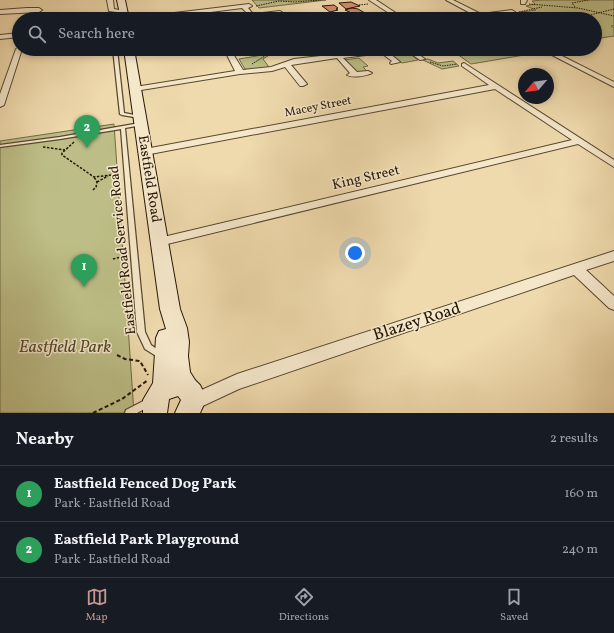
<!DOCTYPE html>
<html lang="en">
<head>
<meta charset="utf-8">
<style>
	body { margin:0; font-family:Vollkorn,serif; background:#242831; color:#f1f3f6 }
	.compass { position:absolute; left:518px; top:68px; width:36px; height:36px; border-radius:50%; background:#171b24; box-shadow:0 2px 6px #0003; rotate:241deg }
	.you { position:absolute; left:355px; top:253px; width:14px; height:14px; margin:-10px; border:3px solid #fff; border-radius:50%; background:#1a73e8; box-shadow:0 0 0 6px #1a73e833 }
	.badge { display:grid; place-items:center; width:26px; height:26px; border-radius:50%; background:#c59692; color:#fff; font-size:13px; font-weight:700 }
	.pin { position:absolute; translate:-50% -33px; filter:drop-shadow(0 1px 2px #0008) }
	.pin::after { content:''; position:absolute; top:21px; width:14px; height:12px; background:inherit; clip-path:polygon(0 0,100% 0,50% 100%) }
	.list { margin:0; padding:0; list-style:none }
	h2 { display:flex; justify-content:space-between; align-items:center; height:52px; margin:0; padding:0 16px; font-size:17px }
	h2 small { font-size:13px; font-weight:400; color:#9ea1a6 }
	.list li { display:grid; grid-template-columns:26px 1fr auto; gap:12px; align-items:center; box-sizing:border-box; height:56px; padding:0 16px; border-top:1px solid #363941 }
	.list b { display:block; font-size:15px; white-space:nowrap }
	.list p { margin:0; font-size:13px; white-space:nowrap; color:#9ea1a6 }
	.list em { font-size:13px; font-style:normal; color:#9ea1a6 }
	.icon { flex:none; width:22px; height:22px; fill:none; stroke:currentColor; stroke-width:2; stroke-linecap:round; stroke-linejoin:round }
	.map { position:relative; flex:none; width:614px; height:413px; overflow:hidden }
	.search { position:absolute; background:#171b24; box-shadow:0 2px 6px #0003; left:12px; right:12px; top:12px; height:44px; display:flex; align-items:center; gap:10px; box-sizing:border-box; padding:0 14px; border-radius:22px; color:#9ea1a6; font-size:15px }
	.sheet { height:164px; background:#171b24 }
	nav { display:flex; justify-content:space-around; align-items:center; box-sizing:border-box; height:56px; border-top:1px solid #363941; background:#171b24; font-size:11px; color:#9ea1a6 }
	nav a { display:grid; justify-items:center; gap:2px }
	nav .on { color:#c59692 }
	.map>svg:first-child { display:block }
</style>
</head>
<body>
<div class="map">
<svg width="614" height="413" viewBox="0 0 614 413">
	<rect width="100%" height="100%" fill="#efdaad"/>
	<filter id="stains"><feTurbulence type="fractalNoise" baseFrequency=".005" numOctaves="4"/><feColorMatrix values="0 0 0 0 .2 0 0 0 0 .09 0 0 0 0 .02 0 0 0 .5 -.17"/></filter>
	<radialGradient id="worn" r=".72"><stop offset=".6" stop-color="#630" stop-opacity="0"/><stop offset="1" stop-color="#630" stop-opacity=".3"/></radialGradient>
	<path fill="#bdbe87" stroke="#716a46" d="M252,0H326L259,8Z
		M542,0H614V26H611L614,28V36L595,39V19H472L536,10L526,6L535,4L532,1Z
		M269,49H279L263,59L269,67L252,70L245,69L239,59L257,56Z
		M404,49L418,60L402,63L388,52Z
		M450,49H560L471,64Z
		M359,58L368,66L363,67L368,72H356L344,60Z
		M428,59L438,63L453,61L459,66L442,69L423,60Z
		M114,124L134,413H0V141Z"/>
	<path fill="#d38b6e" stroke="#251705" d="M351,2L360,6L346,9L339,3Z
		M334,5L338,8L336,9L338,10L330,12L322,6Z
		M352,8L358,9L365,13L356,15L345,10Z"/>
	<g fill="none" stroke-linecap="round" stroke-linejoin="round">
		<defs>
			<path id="lane" d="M113,49H117L124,113L140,116V118L122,115L120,114Z
				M140,123H142V125L125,128L145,332L151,345L164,354L165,356L164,358L161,359L145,349L137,332L121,129L60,139L0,147V145L60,137Z
				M149,398L152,399L153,402L152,405L137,413H125L126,410Z"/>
			<path id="street" d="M107,0H113L114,9L125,11V13L109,11Z
				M369,0H376L405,19H398Z
				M446,0H453L481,14L512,10L515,12L512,14L468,19H451L474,15Z
				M521,0H527L525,4H521Z
				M249,4L252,6L248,8L253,14L280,11L283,13L280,15L252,18L242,8L155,19H138L141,17Z
				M27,8H39L42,10L39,12L0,14V10Z
				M19,33V37L0,39V35Z
				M19,47V49H22L4,105L0,107V94L16,49Z
				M224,49H230L243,70L271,67L294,59L382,49H399L388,52L400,62L391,64L390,63L392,61L381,53L343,58L357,72L368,71L372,73C367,76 352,78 347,75L350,73L337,58L291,65L307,84L303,86H300L285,67L272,71L240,74L135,91L131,89L135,87L235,71Z
				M404,49H411L425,59L420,60Z
				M548,51H552L614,82V87L548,53Z
				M464,63L614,160V167L578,144L159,246L155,245L153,242L155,239L159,238L572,140L495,89L145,155L140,152L145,149L489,85L462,66V64Z
				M614,251V261L586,270L614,296V310L609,308L574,275L239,389L192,411L186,409L184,403L186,397L237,374Z"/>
			<path id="secondary" d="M117,0H125L129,19H121Z
				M124,49H134L180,309L187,328L189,342L188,356L190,372L195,380L200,385L204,393L205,402L200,413H175L181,400L178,396L169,399L167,413H143V400L153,383L156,338L159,331L166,329L160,309Z"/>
		</defs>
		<use href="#lane" stroke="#58482f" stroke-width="2.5"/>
		<use href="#street" stroke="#58482f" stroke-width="2"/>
		<use href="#secondary" stroke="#251705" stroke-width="2"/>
		<path stroke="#251705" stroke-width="1" stroke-dasharray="1.5 1" stroke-linecap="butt" d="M529,4L578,8L614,16
			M359,5L368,4
			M256,6L279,1L295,2L321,0
			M575,7L572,3L589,0
			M519,12L542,7
			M586,16L614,9
			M430,62L443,66L457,64
			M252,64L276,49"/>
		<path stroke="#251705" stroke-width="1.5" stroke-dasharray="2.5 1.5" stroke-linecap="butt" d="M74,142L62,153V155L94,177L119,174
			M43,147L65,150
			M97,182L108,176
			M93,190L96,187L97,182L94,177
			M113,259L125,256"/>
		<path stroke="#251705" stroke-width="2" stroke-dasharray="4 2.5" stroke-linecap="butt" d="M117,355L125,359L140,361L148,375
			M93,413L122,399L148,380"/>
		<use href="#lane" fill="#f5e7ca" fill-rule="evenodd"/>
		<use href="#street" fill="#f5e7ca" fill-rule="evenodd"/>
		<use href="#secondary" fill="#f5e7ca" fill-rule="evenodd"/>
	</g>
	<g text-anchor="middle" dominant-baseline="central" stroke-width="3" stroke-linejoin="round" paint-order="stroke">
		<g font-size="12" fill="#251705" stroke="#f5e7ca">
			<text transform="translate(318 107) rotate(-11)">Macey Street</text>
		</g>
		<g font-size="14" fill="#251705" stroke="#f5e7ca">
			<text transform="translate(366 178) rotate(-13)">King Street</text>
			<text transform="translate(149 179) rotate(81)">Eastfield Road</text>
			<text transform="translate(123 250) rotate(-96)">Eastfield Road Service Road</text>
		</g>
		<g font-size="17" fill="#251705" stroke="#f5e7ca">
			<text transform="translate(417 322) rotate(-18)">Blazey Road</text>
		</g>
		<g font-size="17" font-style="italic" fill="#53492c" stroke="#f5e7ca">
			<text x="65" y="347">Eastfield Park</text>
		</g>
	</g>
	<rect width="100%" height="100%" filter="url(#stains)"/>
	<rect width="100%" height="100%" fill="url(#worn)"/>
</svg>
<svg class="compass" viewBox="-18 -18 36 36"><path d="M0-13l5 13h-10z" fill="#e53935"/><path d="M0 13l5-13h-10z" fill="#9ea1a6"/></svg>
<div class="you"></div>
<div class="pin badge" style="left:84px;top:287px;background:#2e9e5b">1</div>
<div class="pin badge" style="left:87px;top:148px;background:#2e9e5b">2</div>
<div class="search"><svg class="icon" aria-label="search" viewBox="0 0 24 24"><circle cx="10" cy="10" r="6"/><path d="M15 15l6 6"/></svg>Search here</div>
</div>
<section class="sheet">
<h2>Nearby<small>2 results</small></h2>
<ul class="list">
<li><span class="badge" style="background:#2e9e5b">1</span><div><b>Eastfield Fenced Dog Park</b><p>Park · Eastfield Road</p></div><em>160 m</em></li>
<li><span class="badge" style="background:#2e9e5b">2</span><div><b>Eastfield Park Playground</b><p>Park · Eastfield Road</p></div><em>240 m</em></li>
</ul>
</section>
<nav>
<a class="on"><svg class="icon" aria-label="map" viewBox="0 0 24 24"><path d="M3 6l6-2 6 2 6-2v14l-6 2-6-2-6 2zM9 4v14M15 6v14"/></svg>Map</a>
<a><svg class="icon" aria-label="directions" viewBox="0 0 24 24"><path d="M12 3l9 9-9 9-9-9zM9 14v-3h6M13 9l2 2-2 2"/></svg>Directions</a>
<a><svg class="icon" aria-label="saved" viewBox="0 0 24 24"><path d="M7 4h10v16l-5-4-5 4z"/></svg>Saved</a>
</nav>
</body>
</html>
